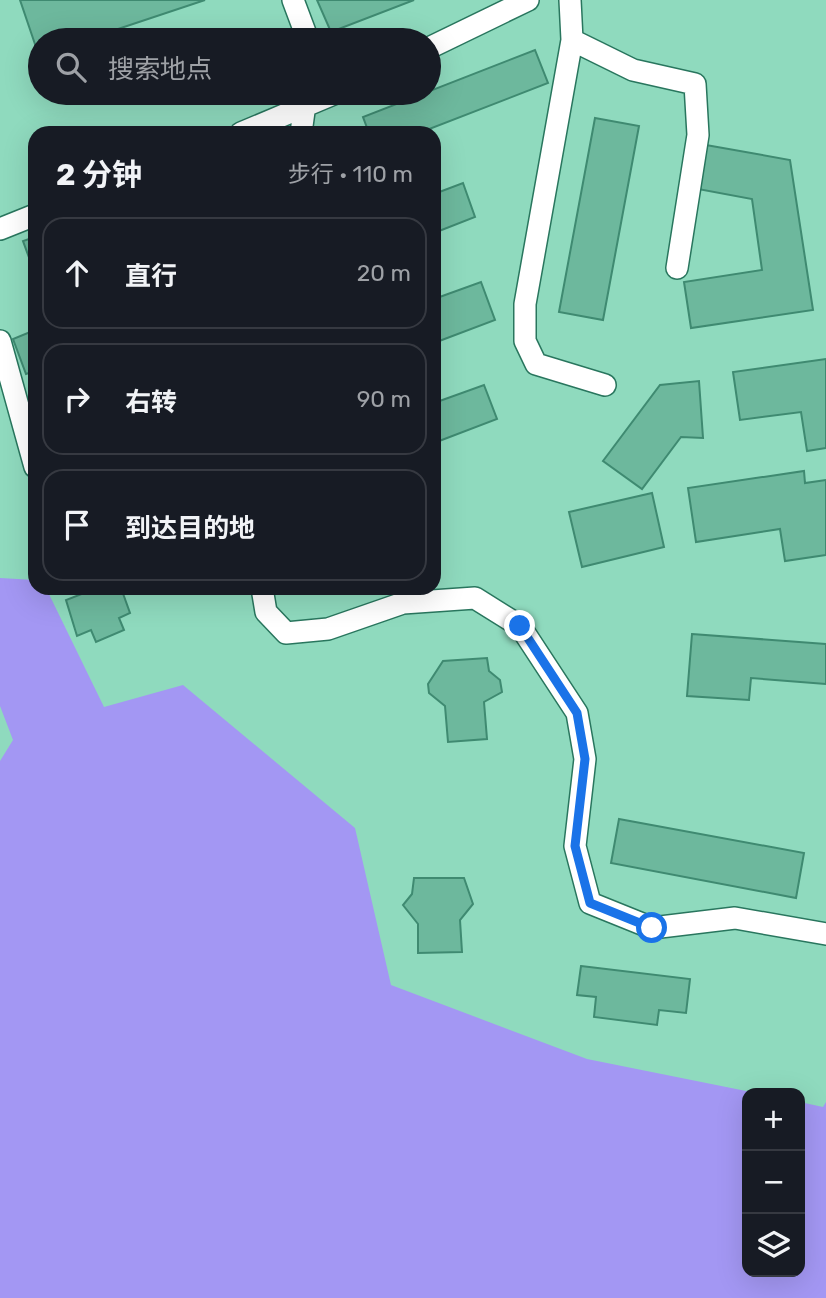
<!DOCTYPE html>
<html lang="zh">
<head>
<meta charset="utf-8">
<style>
	body { margin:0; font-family:Rubik,"Noto Sans SC",sans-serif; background:#242831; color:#f1f3f6 }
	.controls { position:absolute; right:21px; bottom:21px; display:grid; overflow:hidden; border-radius:14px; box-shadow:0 7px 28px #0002 }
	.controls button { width:63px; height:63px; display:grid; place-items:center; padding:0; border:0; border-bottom:2px solid #363941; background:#171b24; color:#f1f3f6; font:35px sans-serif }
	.stop { position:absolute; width:21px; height:21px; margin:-16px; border:5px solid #1a73e8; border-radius:50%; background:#fff }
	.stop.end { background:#1a73e8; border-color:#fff; box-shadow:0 2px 7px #0008 }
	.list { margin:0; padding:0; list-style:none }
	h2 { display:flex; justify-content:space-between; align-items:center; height:91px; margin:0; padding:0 28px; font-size:30px }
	h2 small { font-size:23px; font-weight:400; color:#9ea1a6 }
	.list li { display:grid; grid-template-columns:46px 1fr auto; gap:21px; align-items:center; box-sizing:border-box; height:112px; margin:0 14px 14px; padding:0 14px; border:2px solid #363941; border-radius:21px }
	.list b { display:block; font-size:26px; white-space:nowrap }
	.list em { font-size:23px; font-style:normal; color:#9ea1a6 }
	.icon { flex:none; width:38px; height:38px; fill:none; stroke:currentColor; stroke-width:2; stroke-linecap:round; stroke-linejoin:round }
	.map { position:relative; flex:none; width:826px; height:1298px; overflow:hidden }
	.search { position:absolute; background:#171b24; box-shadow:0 7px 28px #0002; left:28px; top:28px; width:413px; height:77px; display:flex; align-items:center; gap:18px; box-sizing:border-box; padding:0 24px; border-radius:38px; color:#9ea1a6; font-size:26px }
	.panel { position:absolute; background:#171b24; box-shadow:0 7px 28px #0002; left:28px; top:126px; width:413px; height:469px; border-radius:21px }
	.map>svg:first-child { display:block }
</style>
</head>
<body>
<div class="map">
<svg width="826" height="1298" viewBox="0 0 826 1298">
	<rect width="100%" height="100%" fill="#8fdabe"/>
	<path fill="#a397f3" d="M0,578L35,580V588H46L104,707L183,685L355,828L391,985L587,1059L756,1093H747V1272H800V1102L823,1107L826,1102V1298H0V761L13,740L0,706Z"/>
	<path fill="#6db89d" stroke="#3f8a71" stroke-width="2" d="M20,0H205L85,40H40L39,56Z
		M317,0H414L331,32Z
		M535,50L548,83L419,133H369L363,117Z
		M595,118L639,126L603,320L559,312Z
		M706,145L790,160L813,310L691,328L684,282L762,270L752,199L698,189Z
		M463,183L475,217L434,233V194Z
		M35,237V274L23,241Z
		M481,282L495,320L434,343V299Z
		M35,330V371L26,374L13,339Z
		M826,359V448L807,451L801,412L740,420L733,372Z
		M699,381L703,438L681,437L642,489L603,461L660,385Z
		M484,385L497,419L434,443V403Z
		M804,471L805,483L826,480V555L785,561L780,529L696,542L688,488Z
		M652,493L664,547L582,567L569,512Z
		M97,588H121L130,613L119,618L124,630L96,642L91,630L77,636L66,600Z
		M692,634L826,644V684L751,678L749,700L687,696Z
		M487,658L489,671L500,680L502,692L484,702L487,739L448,742L445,706L429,693L428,684L443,661Z
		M619,819L804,853L796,898L611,863Z
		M414,878H464L473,904L460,920L462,952L418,953V924L403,905L412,894Z
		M581,966L690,979L686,1013L659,1010L657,1025L594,1017L596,997L577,995Z"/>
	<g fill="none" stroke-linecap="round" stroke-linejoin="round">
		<defs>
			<path id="minor" d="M293,0L308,40
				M570,0L572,40L525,304V341L536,364L605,385
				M572,40L633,70L695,84L698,135L677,268
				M429,48L528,0
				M241,133L336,93
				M301,133L306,97
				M0,229L35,215
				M0,341L35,467
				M262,588L266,612L286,633L328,629L403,603L475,598L520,626L577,713L585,759L575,846L590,903L652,928L735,918L826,934"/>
		</defs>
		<use href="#minor" stroke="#29765e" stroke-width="24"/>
		<use href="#minor" stroke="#fff" stroke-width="21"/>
	</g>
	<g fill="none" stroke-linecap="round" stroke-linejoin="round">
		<path stroke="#1a73e8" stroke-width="9" d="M520,626L577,713L585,759L575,846L590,903L652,928"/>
	</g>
</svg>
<div class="controls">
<button>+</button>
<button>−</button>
<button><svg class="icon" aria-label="layers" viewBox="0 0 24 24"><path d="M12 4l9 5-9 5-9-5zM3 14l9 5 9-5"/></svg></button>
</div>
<div class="stop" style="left:652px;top:928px"></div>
<div class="stop end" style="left:520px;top:626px"></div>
<div class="search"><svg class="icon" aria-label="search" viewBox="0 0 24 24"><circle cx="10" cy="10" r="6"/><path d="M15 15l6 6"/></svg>搜索地点</div>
<section class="panel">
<h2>2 分钟<small>步行 · 110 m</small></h2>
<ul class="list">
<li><svg class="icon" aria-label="ahead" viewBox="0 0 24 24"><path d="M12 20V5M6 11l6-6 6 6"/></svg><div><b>直行</b></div><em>20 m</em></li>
<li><svg class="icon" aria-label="right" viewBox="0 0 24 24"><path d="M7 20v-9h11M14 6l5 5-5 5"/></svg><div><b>右转</b></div><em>90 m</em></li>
<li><svg class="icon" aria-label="arrive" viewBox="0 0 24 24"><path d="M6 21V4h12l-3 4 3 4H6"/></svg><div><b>到达目的地</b></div></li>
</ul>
</section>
</div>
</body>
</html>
